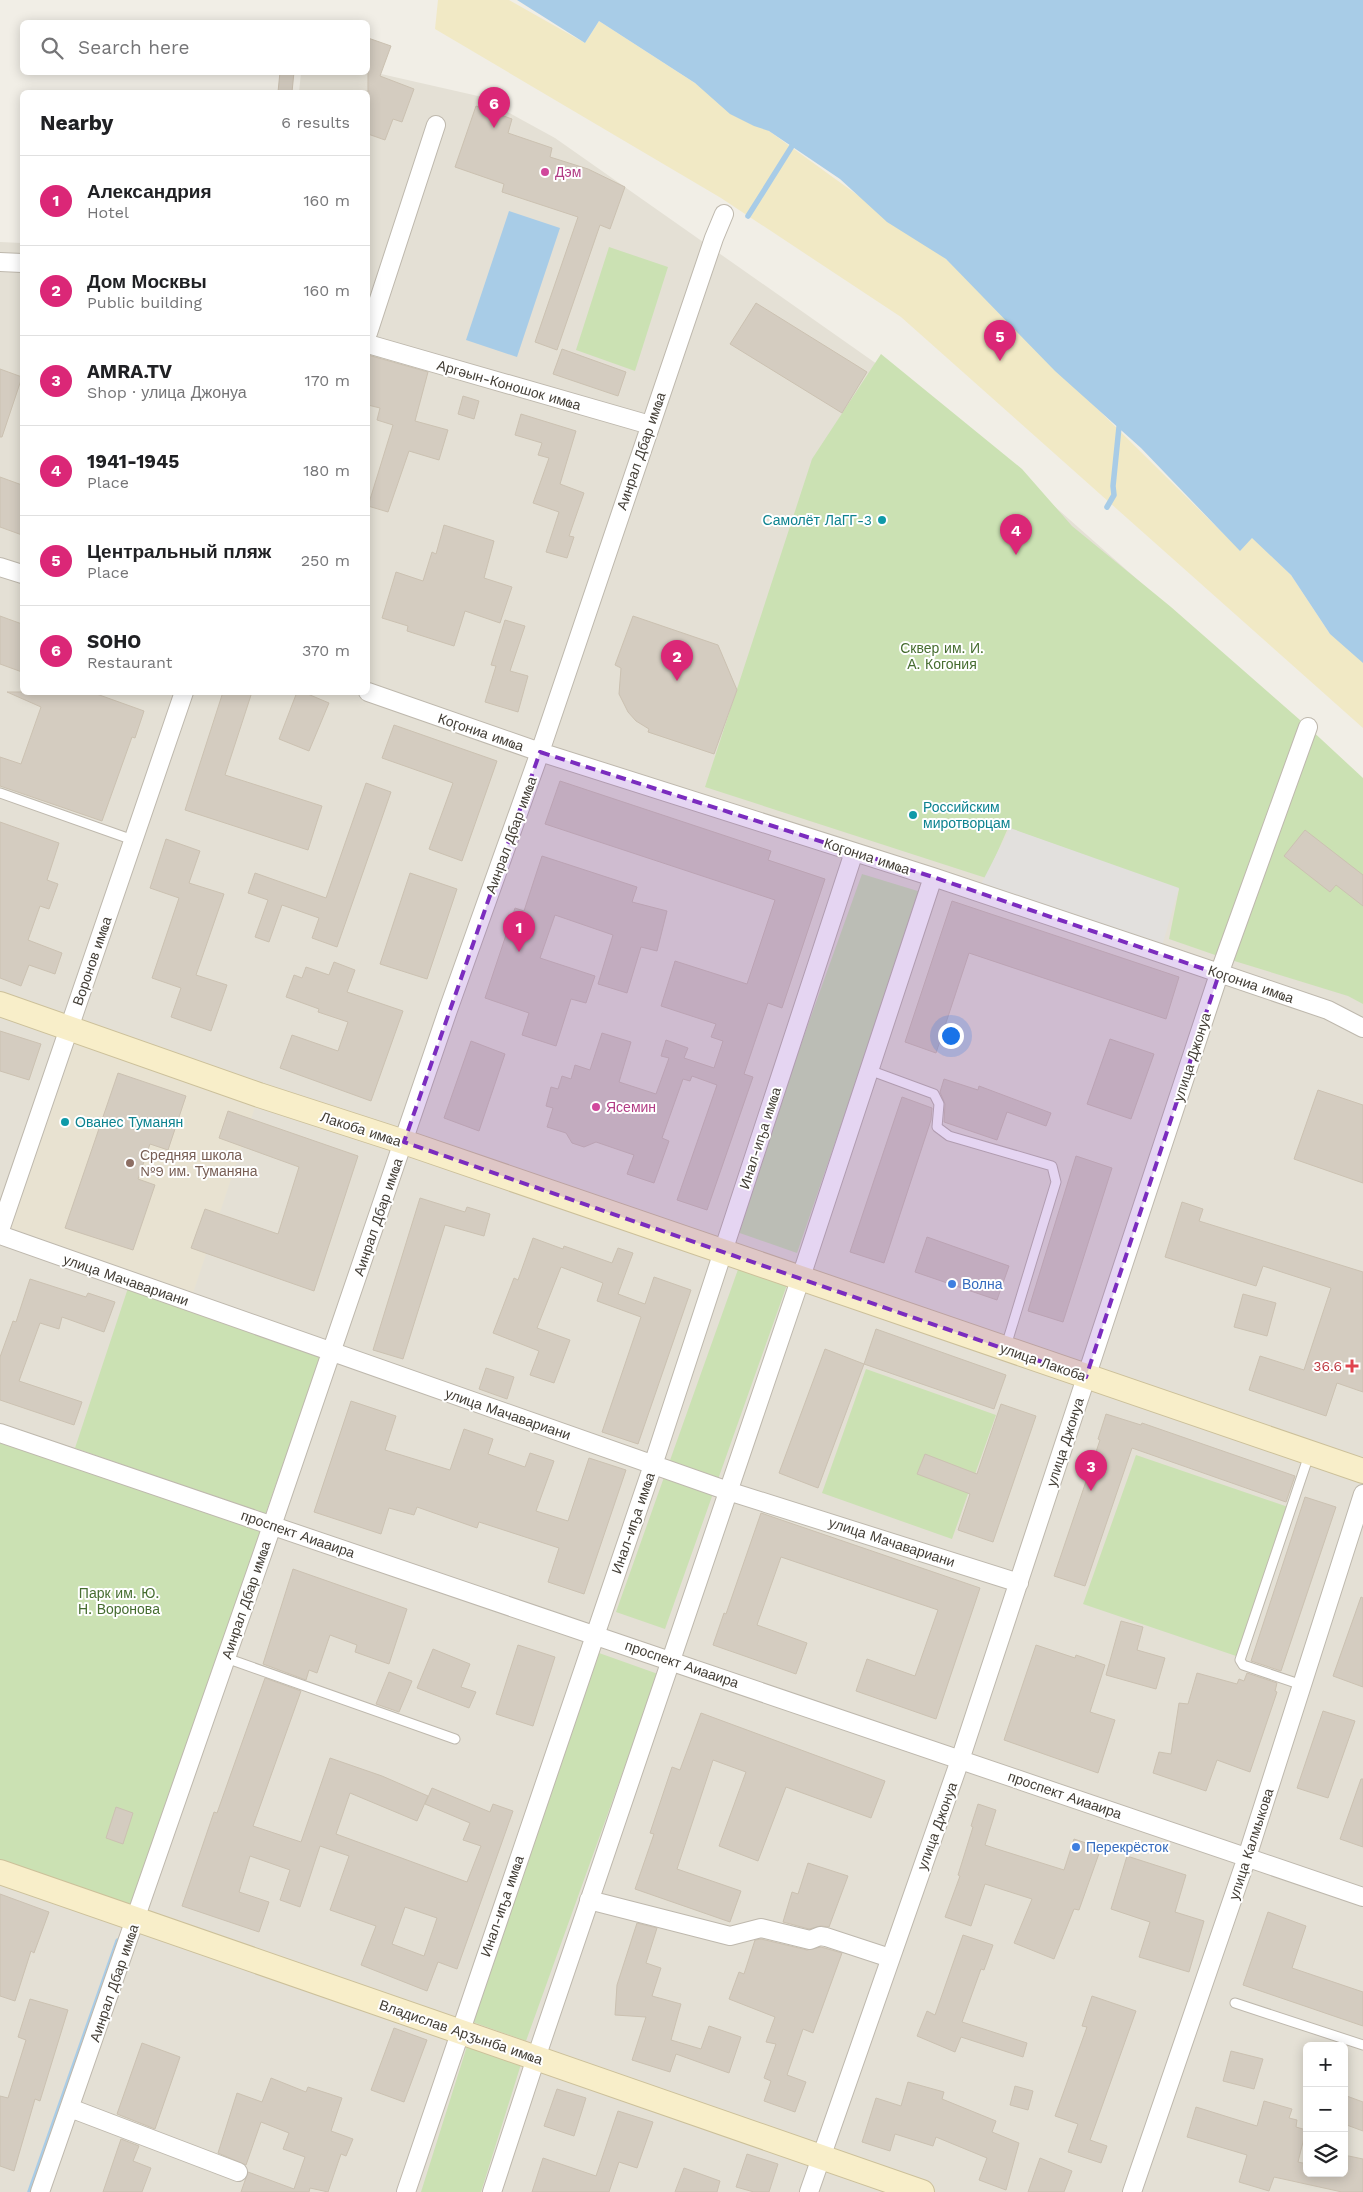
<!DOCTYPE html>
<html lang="en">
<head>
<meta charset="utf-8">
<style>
	body { margin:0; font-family:"Work Sans",sans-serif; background:#f6f6f6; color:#202124 }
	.controls { position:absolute; right:15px; bottom:15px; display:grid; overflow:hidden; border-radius:8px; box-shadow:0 2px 12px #0003 }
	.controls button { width:45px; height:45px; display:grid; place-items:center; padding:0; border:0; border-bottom:1px solid #e0e0e0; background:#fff; color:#202124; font:25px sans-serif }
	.you { position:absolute; left:950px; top:1035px; width:18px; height:18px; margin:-12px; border:4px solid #fff; border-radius:50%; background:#1a73e8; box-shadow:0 0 0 8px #1a73e833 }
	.badge { display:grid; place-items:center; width:32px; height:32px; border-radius:50%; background:#db2777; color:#fff; font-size:16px; font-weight:700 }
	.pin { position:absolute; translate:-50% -41px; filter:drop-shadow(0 1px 2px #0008) }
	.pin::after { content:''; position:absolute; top:26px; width:18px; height:15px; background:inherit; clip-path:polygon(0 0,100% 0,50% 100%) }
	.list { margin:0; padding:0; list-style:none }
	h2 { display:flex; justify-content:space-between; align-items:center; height:65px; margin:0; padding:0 20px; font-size:21px }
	h2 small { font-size:16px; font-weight:400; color:#757577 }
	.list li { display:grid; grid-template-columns:32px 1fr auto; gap:15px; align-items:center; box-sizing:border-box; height:90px; padding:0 20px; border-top:1px solid #e0e0e0 }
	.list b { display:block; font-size:19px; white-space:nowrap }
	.list p { margin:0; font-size:16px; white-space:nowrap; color:#757577 }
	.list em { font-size:16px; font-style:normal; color:#757577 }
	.icon { flex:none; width:28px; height:28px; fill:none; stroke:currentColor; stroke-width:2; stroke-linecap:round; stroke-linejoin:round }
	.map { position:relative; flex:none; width:1363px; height:2192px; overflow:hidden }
	.search { position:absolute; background:#fff; box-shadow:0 2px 12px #0003; left:20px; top:20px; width:350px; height:55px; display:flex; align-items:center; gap:12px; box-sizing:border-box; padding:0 18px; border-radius:8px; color:#757577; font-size:19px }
	.panel { position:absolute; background:#fff; box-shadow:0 2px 12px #0003; left:20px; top:90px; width:350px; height:605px; border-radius:8px }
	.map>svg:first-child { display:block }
</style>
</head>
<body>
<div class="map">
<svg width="1363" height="2192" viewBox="0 0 1363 2192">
	<rect width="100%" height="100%" fill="#f1eee6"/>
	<path fill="#e4e0d5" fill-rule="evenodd" d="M368,71L478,96L555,138L958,421L1363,779V2192H0V242L22,243V692H368V92H299L301,73L368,72ZM1307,2046H1344V2173H1307Z"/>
	<path fill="#e8e2d1" d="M70,1027L259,1095L190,1302L0,1230Z"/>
	<path fill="#cbe1b3" d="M609,247L668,267L635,371L576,350Z
		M881,354L1022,469L1072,526L1171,607L1308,727L1363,778V1004L1348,996L1218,956L1169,939L1179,889L1008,828L986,878L705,787L812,459Z
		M862,874L921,892L797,1253L734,1231Z
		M741,1261L789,1279L665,1629L616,1612Z
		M129,1285L322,1354L265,1515L75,1448Z
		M866,1369L996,1415L952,1539L822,1493Z
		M0,1433L272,1526L136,1919L0,1872Z
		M1136,1455L1291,1508L1242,1658L1083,1604Z
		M599,1653L658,1674L526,2041L467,2020Z
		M468,2043L522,2061L481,2192H421Z"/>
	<path fill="#f1e9c5" d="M438,0H509L585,43L599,21L769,131L946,259L1240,550L1252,537L1291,575L1330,634L1363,657V728L901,317L721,198L435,29Z"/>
	<path fill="#e2e0dd" d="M1010,828L1179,888L1160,953L977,892Z"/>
	<path fill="#a8cce7" d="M517,0H1363V663L1330,634L1291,575L1252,538L1240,551L1141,448L1055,371L946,259L887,222L840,179L769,131L754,126L730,114L695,83L599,21L585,43Z
		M509,211L560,228L517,357L466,340Z"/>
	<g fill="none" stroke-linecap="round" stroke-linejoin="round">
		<path stroke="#a8cce7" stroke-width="5.5" d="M748,216L792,146
			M1107,507L1114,495L1113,486L1119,427
			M30,2192L118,1941"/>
	</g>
	<path fill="#d4ccc0" stroke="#cbc1b1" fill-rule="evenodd" d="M368,38L391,46L380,76L414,89L402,122L393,119L385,140L368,134Z
		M280,72H294L292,92H278Z
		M476,106L512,119L508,133L552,148L550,157L588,169L625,187L610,229L600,225L557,350L535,342L578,217L502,192L504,184L455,167Z
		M756,303L867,372L842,413L730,344Z
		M562,349L626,372L618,396L553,374Z
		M368,355L428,372L415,421L448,430L439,460L409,451L388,512L368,506L393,425L377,420L380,408L368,405Z
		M0,369L22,377L2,437H0Z
		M463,396L479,401L474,419L458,414Z
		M521,414L576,431L560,484L584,493L569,536L574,537L567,558L546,552L559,512L533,503L549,458L538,455L542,443L515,435Z
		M0,477L22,485V535L0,527Z
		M444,525L494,541L484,578L512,587L500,623L465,611L454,646L407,631L408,626L382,618L396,572L423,581L432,552L436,554Z
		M0,616L22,624V672L0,664Z
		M633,616L718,645L737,690L714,754L648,732L649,729L636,721L628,712L619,694L621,668L615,665Z
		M505,620L525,626L510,671L528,676L518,712L485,702L496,666L491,665Z
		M7,692H91L144,711L135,738L132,737L102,821L0,786V757L21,764L41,707Z
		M223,692H252L225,775L322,806L308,850L185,810Z
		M297,692H303L329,703L309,751L279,739Z
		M394,725L497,761L462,861L429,849L453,783L382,758Z
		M560,781L771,851L768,860L825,879L782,1008L768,1003L744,1074L753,1077L707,1210L677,1200L717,1085L692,1076L690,1081L683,1079L662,1138L669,1141L654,1183L627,1174L634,1155L596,1142L584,1147L572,1143L566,1133L547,1127L553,1108L546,1106L551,1087L558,1089L562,1076L571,1079L575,1065L590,1070L602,1033L631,1042L619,1082L656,1094L669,1058L661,1056L666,1040L688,1048L684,1058L714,1068L723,1041L711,1037L716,1024L661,1006L675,961L747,984L775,900L545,824Z
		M366,783L391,792L337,947L312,938L319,918L282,905L269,942L255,937L268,900L248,893L255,873L326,898Z
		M0,822L59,843L47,880L58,884L49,909L40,906L28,940L62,953L55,974L29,965L21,986L0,978Z
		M1305,830L1363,875V906L1336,885L1330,892L1284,856Z
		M166,839L200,851L189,883L224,894L196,975L227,985L211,1031L171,1017L181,988L152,978L179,898L150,888Z
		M542,856L637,887L632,902L667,911L657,951L641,947L627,993L598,984L613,935L555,915L540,958L595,976L586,1003L571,999L556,1046L522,1035L529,1013L485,998L515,908L524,911Z
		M410,873L457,889L427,979L380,964Z
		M952,901L1179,977L1166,1019L969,953L936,1053L905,1042Z
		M334,962L355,970L347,992L403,1011L371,1101L280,1068L292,1035L338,1051L348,1022L318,1012L319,1009L286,997L294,975L302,978L306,967L329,975Z
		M0,1031L41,1044L29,1080L0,1071Z
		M1110,1039L1154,1054L1131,1119L1087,1104Z
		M471,1041L505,1054L479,1131L444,1118Z
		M118,1073L186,1096L168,1150L150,1144L138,1179L155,1185L133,1250L65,1228Z
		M944,1079L978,1090L979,1086L1051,1113L1046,1126L1007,1112L997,1140L944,1122L945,1104L940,1092Z
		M1318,1090L1363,1105V1183L1294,1159Z
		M902,1097L932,1108L931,1120L884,1263L850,1252Z
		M228,1111L358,1156L314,1291L191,1248L205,1209L278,1234L299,1167L219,1138Z
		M1076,1156L1112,1168L1063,1322L1028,1311Z
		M420,1198L465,1212L467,1207L490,1214L484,1236L445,1225L403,1359L373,1350Z
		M1182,1202L1203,1209L1199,1221L1363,1272V1392L1337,1383L1326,1416L1249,1390L1260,1356L1304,1370L1331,1288L1263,1266L1256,1286L1165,1257Z
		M927,1237L1009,1266L997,1300L915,1272Z
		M533,1238L563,1249L564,1246L612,1263L618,1248L633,1253L618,1294L645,1304L654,1277L691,1290L638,1444L602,1432L641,1317L597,1301L603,1283L561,1267L537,1328L570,1340L554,1383L530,1375L539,1351L493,1333L514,1278L518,1280Z
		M30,1279L86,1297L88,1293L115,1302L104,1332L62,1317L59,1329L40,1323L19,1381L82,1402L74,1425L0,1400V1357L13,1321L16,1322Z
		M1243,1294L1276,1303L1267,1336L1234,1327Z
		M876,1329L1006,1375L994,1409L864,1364Z
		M825,1349L864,1364L818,1488L779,1473Z
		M486,1368L514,1377L507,1399L479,1389Z
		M351,1401L396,1416L385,1450L450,1470L464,1429L493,1439L488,1454L525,1467L530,1453L554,1461L536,1511L568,1521L589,1458L626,1470L584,1594L548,1582L559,1548L479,1522L477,1528L417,1507L414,1515L389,1508L381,1534L314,1512Z
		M1001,1404L1036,1416L993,1542L958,1530L970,1494L917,1474L925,1454L977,1474Z
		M1106,1414L1141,1425L1142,1423L1295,1476L1286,1502L1132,1448L1085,1586L1054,1576L1100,1440L1098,1439Z
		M1305,1497L1336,1507L1281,1671L1251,1661Z
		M761,1513L980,1588L936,1719L856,1691L867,1659L915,1676L938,1610L781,1557L757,1625L807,1643L796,1674L713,1645L724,1613L726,1614Z
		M293,1569L407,1609L389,1664L355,1652L357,1645L330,1635L317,1673L309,1670L306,1680L263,1664Z
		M1361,1597L1363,1598V1687L1333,1676Z
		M1121,1621L1143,1627L1137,1650L1165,1658L1156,1689L1106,1675Z
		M518,1645L555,1657L533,1726L496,1714Z
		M1036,1645L1075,1658L1076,1655L1105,1665L1090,1712L1115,1720L1098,1773L1004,1740Z
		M433,1649L470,1664L461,1687L476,1692L469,1708L417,1688Z
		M389,1672L412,1681L399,1712L376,1704Z
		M1197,1673L1237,1684L1239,1679L1244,1681L1247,1673L1277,1683L1275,1691L1277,1692L1250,1772L1217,1760L1206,1791L1153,1773L1159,1752L1171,1754L1179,1703L1188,1704Z
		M265,1678L301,1691L253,1826L301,1842L330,1758L382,1776L428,1796L417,1821L350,1793L336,1834L467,1882L481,1846L463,1840L470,1823L425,1804L432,1788L490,1812L493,1804L513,1811L457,1969L438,1962L427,1991L361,1965L376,1926L330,1910L349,1856L320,1846L300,1907L280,1900L290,1870L250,1856L239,1892L269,1902L259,1932L182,1906L214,1812L217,1813ZM405,1907L437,1918L424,1956L392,1944Z
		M1323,1711L1355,1721L1328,1798L1297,1788Z
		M701,1713L885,1781L871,1818L786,1787L758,1861L719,1846L746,1772L713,1760L677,1869L741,1891L730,1922L635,1889L654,1834L650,1833L672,1767L680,1770Z
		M1361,1779H1363V1847L1340,1839Z
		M978,1804L996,1810L985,1845L997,1849L1064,1870L1074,1839L1101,1848L1079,1910L1074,1909L1054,1959L1014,1943L1032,1899L985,1884L971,1926L945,1917L960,1876L958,1875L973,1827L971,1826Z
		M116,1807L133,1813L123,1844L106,1838Z
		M1127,1856L1186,1875L1175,1912L1204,1921L1189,1972L1139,1957L1150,1922L1111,1909Z
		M808,1863L848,1876L829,1927L821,1926L809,1929L783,1922L792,1892L798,1894Z
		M0,1894L49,1912L34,1953L31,1951L15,2001L0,1996Z
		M1268,1912L1306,1926L1292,1968L1363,1992V2026L1243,1985Z
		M637,1923L657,1928L646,1963L661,1968L652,1996L681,2004L671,2040L701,2049L709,2026L741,2037L729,2073L676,2054L670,2072L632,2060L646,2017L615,2015L617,1985Z
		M963,1935L993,1945L984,1970L981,1969L962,2022L1027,2043L1023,2057L961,2037L955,2052L917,2036L927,2011L935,2015Z
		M761,1939L807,1950L821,1947L842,1953L813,2033L803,2029L787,2075L806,2082L795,2112L764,2101L771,2081L764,2078L776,2044L766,2042L775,2017L729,1999L739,1972L744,1974L755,1940Z
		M1092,1996L1136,2011L1090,2140L1107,2146L1101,2163L1068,2152L1078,2124L1055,2116L1087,2027L1082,2026Z
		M30,1999L68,2010L40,2101L35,2099L14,2171L0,2166V2096L8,2098L26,2040L18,2037Z
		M394,2028L427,2040L404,2102L371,2090Z
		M142,2043L180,2057L155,2129L117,2114Z
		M1231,2051L1263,2059L1254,2089L1223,2081Z
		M271,2078L306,2092L308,2087L342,2098L331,2131L353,2139L346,2156L341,2154L328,2192L310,2188L309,2192H241L248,2172L294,2189L305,2157L283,2149L289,2133L261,2122L246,2165L218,2153L237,2093L262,2102Z
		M908,2082L944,2092L942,2099L996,2121L992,2132L1019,2143L1006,2190L979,2180L987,2158L936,2137L933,2146L895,2134L890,2151L862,2142L876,2098L901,2106Z
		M1015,2086L1033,2091L1028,2110L1010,2105Z
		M557,2089L586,2098L574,2136L544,2126Z
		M1344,2095L1363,2102V2131L1344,2124Z
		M1264,2101L1292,2109L1289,2118L1297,2120L1296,2127L1306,2130L1298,2162L1307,2164V2173H1344V2155L1363,2159V2192H1342L1274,2177L1269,2191L1239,2182L1247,2155L1187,2137L1196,2107L1257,2126Z
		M618,2111L653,2122L637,2168L619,2162L609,2192H532L543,2158L596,2176Z
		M121,2139L139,2146L133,2161L151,2168L142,2192H103Z
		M747,2154L778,2164L769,2192H754L736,2187Z
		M1040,2158L1072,2171L1064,2192H1028Z
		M684,2168L720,2181L717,2192H675Z"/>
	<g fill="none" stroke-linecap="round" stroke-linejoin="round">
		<defs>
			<path id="lane" d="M0,793L133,840
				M869,1070L934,1094L939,1104L937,1127L949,1136L1052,1166L1056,1182L1006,1346
				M226,1658L455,1739
				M1302,1685L1243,1665L1240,1660L1309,1455
				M1235,2003L1363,2045"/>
			<path id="street" d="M0,262L22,263
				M368,333L436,125
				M368,344L650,425
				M0,567L22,574
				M368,692L540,752L933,877L1160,953L1328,1010L1363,1028
				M0,1230L184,692
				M0,1235L728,1491L1019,1583
				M0,1433L1363,1897
				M589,1900L730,1936L761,1928L810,1940L820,1936L826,1937L890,1958
				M70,2108L238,2172
				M40,2192L264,1549L448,1010L540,752L714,238L724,214
				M406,2192L653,1465L854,852
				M492,2192L536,2058L800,1280L933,877
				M809,2192L960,1760L1219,974L1308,727
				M1132,2192L1247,1857L1363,1494"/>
			<path id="secondary" d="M0,1004L259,1095L404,1142L1363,1471
				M0,1872L922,2192"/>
		</defs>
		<use href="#lane" stroke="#beb8ad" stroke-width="11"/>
		<use href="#street" stroke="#beb8ad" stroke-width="20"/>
		<use href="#secondary" stroke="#ccc09a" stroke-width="26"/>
		<use href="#lane" stroke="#fff" stroke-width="9"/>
		<use href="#street" stroke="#fff" stroke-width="18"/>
		<use href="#secondary" stroke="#f8eec9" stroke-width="24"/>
	</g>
	<path fill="#7b2cbf" fill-opacity="0.2" stroke="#7b2cbf" stroke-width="4" stroke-dasharray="10 6" stroke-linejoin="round" d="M540,752L933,877L1219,974L1086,1377L404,1142Z"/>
	<g fill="#d1479c" stroke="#fff" stroke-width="2">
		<circle cx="545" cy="172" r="5"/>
		<circle cx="596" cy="1107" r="5"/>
	</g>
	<g fill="#0f9aa8" stroke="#fff" stroke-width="2">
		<circle cx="882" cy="520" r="5"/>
		<circle cx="913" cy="815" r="5"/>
		<circle cx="65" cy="1122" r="5"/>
	</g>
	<circle fill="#8d6e63" stroke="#fff" stroke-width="2" cx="130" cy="1163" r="5"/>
	<g fill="#3f7fe0" stroke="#fff" stroke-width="2">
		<circle cx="952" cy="1284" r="5"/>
		<circle cx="1076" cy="1847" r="5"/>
	</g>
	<path fill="#e0444e" stroke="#fff" stroke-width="2" d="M1349.5 1358.5h5v5h5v5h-5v5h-5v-5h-5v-5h5z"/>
	<g text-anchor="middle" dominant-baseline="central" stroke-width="4" stroke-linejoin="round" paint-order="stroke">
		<g font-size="14" fill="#b23c85" stroke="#fff" text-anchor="start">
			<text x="555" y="172">Дэм</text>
			<text x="606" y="1107">Ясемин</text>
		</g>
		<g font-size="14" fill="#433e36" stroke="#fff">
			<text transform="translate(509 385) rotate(16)">Аргәын-Коношок имҩа</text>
			<text transform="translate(641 451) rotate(-71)">Аинрал Дбар имҩа</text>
			<text transform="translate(481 732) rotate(19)">Коӷониа имҩа</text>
			<text transform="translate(511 835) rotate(-70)">Аинрал Дбар имҩа</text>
			<text transform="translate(867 856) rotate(18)">Коӷониа имҩа</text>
			<text transform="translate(92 961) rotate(-71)">Воронов имҩа</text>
			<text transform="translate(1251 984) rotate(19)">Коӷониа имҩа</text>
			<text transform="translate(1192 1057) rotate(-72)">улица Джонуа</text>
			<text transform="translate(361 1129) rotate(18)">Лакоба имҩа</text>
			<text transform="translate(760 1138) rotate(-72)">Инал-иҧа имҩа</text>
			<text transform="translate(378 1217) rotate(-71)">Аинрал Дбар имҩа</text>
			<text transform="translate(126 1280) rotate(19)">улица Мачавариани</text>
			<text transform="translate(1043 1362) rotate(19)">улица Лакоба</text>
			<text transform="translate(508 1414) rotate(19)">улица Мачавариани</text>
			<text transform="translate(1065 1442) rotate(-72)">улица Джонуа</text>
			<text transform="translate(633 1523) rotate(-71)">Инал-иҧа имҩа</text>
			<text transform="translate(298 1534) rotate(19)">проспект Аиааира</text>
			<text transform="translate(892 1542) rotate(18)">улица Мачавариани</text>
			<text transform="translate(246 1600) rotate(-71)">Аинрал Дбар имҩа</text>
			<text transform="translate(682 1664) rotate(19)">проспект Аиааира</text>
			<text transform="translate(1065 1795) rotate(19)">проспект Аиааира</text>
			<text transform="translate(937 1826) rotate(-70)">улица Джонуа</text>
			<text transform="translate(1251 1844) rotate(-72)">улица Калмыкова</text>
			<text transform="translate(502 1906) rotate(-71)">Инал-иҧа имҩа</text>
			<text transform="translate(114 1983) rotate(-71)">Аинрал Дбар имҩа</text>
			<text transform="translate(461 2032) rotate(19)">Владислав Арӡынба имҩа</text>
		</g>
		<g font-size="14" fill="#0d838f" stroke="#fff" text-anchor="start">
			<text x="872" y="520" text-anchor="end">Самолёт ЛаГГ-3</text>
			<text x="923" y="807">Российским<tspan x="923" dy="16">миротворцам</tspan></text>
			<text x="75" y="1122">Ованес Туманян</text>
		</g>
		<g font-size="14" fill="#466d30" stroke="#fff">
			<text x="942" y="648">Сквер им. И.<tspan x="942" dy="16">А. Когония</tspan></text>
			<text x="119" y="1593">Парк им. Ю.<tspan x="119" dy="16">Н. Воронова</tspan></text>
		</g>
		<g font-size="14" fill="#785e54" stroke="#fff" text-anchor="start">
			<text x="140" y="1155">Средняя школа<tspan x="140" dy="16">№9 им. Туманяна</tspan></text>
		</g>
		<g font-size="14" fill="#366cbe" stroke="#fff" text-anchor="start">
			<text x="962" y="1284">Волна</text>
			<text x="1086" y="1847">Перекрёсток</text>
		</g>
		<g font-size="14" fill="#be3a42" stroke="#fff" text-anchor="end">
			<text x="1342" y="1366">36.6</text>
		</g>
	</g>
</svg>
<div class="controls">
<button>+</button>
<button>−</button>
<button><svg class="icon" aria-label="layers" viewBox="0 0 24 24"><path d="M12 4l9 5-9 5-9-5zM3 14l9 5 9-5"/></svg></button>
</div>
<div class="you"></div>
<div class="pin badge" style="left:519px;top:952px">1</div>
<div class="pin badge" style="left:677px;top:681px">2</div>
<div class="pin badge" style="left:1091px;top:1491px">3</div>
<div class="pin badge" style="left:1016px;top:555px">4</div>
<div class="pin badge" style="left:1000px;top:361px">5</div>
<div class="pin badge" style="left:494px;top:128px">6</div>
<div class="search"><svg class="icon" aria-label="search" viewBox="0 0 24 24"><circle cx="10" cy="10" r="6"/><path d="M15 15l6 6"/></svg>Search here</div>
<section class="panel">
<h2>Nearby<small>6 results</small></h2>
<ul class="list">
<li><span class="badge">1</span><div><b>Александрия</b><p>Hotel</p></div><em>160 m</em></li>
<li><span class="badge">2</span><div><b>Дом Москвы</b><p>Public building</p></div><em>160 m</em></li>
<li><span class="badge">3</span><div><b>AMRA.TV</b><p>Shop · улица Джонуа</p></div><em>170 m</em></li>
<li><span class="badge">4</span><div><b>1941-1945</b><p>Place</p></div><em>180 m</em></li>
<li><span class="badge">5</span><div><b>Центральный пляж</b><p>Place</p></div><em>250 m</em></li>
<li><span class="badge">6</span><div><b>SOHO</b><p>Restaurant</p></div><em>370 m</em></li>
</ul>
</section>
</div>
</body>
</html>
